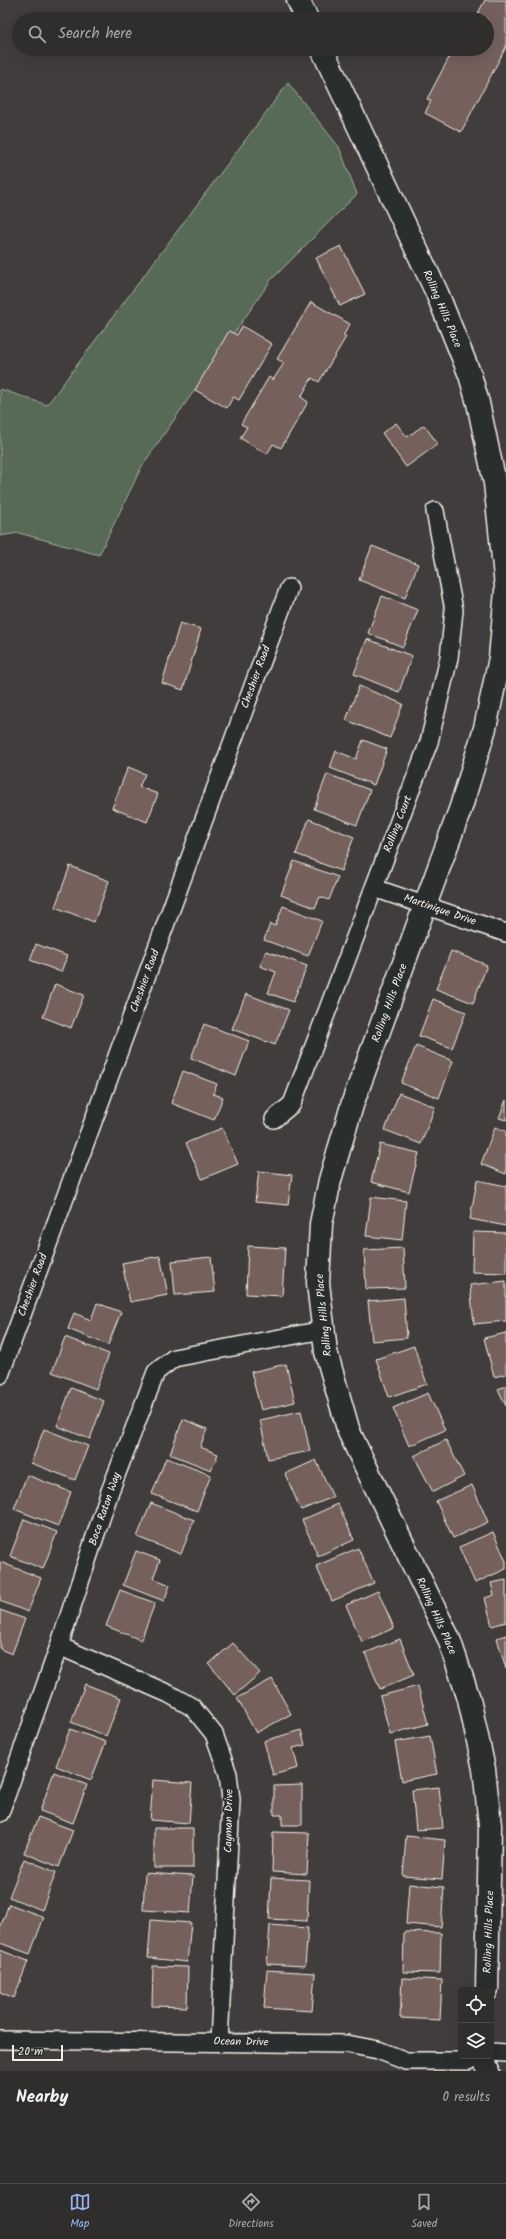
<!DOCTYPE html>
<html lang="en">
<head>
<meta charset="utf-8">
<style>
	body { margin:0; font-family:Kalam,sans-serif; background:#3c3a39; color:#f1f3f6 }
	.controls { position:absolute; right:12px; bottom:12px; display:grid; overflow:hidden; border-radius:4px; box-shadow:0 4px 16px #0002 }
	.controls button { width:36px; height:36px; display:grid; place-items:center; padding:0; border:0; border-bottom:1px solid #4b4a49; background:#302e2d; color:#f1f3f6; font:20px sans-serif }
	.scale { position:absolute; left:12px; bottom:10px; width:51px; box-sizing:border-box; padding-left:4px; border:2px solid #f4f1e8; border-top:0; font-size:11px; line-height:14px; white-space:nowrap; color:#f4f1e8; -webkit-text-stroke:3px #2a2d2e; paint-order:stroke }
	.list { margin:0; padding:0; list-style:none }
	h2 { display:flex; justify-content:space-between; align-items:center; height:52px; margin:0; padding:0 16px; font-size:17px }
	h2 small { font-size:13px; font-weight:400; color:#a8a8aa }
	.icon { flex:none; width:22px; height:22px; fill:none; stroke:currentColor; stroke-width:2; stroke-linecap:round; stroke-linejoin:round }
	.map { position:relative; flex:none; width:506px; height:2071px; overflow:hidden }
	.search { position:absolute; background:#302e2d; box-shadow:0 4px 16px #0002; left:12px; right:12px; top:12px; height:44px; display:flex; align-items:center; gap:10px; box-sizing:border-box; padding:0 14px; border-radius:22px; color:#a8a8aa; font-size:15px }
	.sheet { height:112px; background:#302e2d }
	nav { display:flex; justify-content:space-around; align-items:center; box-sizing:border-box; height:56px; border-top:1px solid #4b4a49; background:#302e2d; font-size:11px; color:#a8a8aa }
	nav a { display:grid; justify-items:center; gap:2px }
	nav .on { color:#95b2f1 }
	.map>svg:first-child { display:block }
</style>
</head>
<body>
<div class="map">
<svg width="506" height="2071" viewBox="0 0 506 2071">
	<rect width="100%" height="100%" fill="#403d3c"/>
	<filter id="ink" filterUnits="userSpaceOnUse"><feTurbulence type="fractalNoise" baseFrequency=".025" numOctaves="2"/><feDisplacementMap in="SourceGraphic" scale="8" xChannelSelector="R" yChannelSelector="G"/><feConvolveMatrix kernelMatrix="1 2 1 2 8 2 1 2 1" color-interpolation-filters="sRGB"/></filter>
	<g filter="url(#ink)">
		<path fill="#566b56" stroke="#a5ae9f" d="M288,83L339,147L357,194L271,280L142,466L99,555L19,533L0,536V389L47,405Z"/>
		<path fill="#74615c" stroke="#f4f1e8" d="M485,0H506V47L461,132L425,113L431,101L427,99L452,52L456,54L459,49H487V19H475Z
			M341,246L365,294L340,306L316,258Z
			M311,302L350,324L343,336L346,337L319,382L312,378L301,397L308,402L281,448L273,444L267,454L240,438L247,427L241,424L269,377L273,380L284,363L277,359Z
			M242,326L272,344L239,400L233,397L227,408L195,390L229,331L237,335Z
			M396,423L407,437L424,425L438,444L406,467L382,433Z
			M372,546L418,564L405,598L359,580Z
			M382,596L418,610L403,647L368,633Z
			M180,623L201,629L183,690L162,683Z
			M367,639L412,656L399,692L354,674Z
			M359,686L403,704L390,738L346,720Z
			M363,740L387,749L374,785L330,768L336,751L356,759Z
			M128,767L145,774L139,787L158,794L147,822L112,808Z
			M327,774L370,790L357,825L314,809Z
			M309,819L354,837L341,871L296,854Z
			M294,861L338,877L329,900L320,897L315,908L281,895Z
			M70,866L109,881L94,922L55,907Z
			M283,906L322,921L308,956L264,940L270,924L275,926Z
			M36,944L67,956L61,972L30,960Z
			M266,951L307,966L293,1002L268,993L276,972L260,966Z
			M451,951L487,965L473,1003L436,989Z
			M55,984L84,995L71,1028L43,1017Z
			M246,994L289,1010L275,1045L232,1029Z
			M433,999L466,1012L452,1048L419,1036Z
			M204,1024L249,1041L236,1076L191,1058Z
			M416,1046L453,1061L439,1098L401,1083Z
			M183,1071L217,1084L213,1094L223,1097L214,1120L171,1103Z
			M399,1093L435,1107L421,1144L385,1130Z
			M506,1100V1120L499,1118Z
			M495,1127L506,1131V1174L481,1164Z
			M222,1128L238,1164L202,1179L186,1143Z
			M380,1144L419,1153L409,1192L371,1182Z
			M259,1171L292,1175L288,1205L255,1202Z
			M477,1180L506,1186V1226L470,1219Z
			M371,1197L406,1201L402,1240L366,1236Z
			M473,1232L506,1233V1273L472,1272Z
			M248,1246L285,1248L282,1296L246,1294Z
			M403,1248L405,1288L366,1289L364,1250Z
			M160,1256L168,1295L130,1302L122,1263Z
			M211,1257L215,1292L175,1295L172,1261Z
			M506,1281V1321L474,1324L470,1285Z
			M404,1298L407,1338L372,1341L368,1301Z
			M97,1303L121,1312L108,1345L68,1329L74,1313L91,1320Z
			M506,1333V1374L494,1377L484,1338Z
			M65,1337L109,1354L96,1389L52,1372Z
			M414,1346L427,1384L389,1397L376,1359Z
			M286,1364L295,1402L261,1410L251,1372Z
			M506,1386V1406L498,1389Z
			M71,1388L104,1401L90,1439L57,1426Z
			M428,1393L445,1430L409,1446L393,1408Z
			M301,1411L310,1451L268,1459L260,1420Z
			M183,1419L207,1429L200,1447L218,1454L211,1470L170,1454Z
			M44,1429L88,1446L75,1480L31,1463Z
			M446,1440L464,1476L433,1492L414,1456Z
			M166,1458L211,1475L197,1511L152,1494Z
			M316,1460L333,1497L301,1510L285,1474Z
			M27,1475L71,1492L58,1526L14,1509Z
			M472,1485L488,1522L453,1538L436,1501Z
			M151,1503L194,1520L181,1554L137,1537Z
			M338,1504L354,1540L318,1556L302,1520Z
			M24,1519L57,1532L43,1569L10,1556Z
			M493,1532L506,1561V1569L475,1583L459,1547Z
			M358,1548L374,1583L332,1601L316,1566Z
			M136,1551L160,1560L153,1578L170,1585L164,1601L123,1585Z
			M0,1562L41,1578L28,1612L0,1601Z
			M506,1580V1622L492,1626L485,1598L494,1595L491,1583Z
			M120,1590L155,1603L141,1640L106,1626Z
			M378,1591L394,1628L362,1642L346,1605Z
			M0,1610L25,1619L12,1654L0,1649Z
			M506,1635V1669L497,1638Z
			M400,1639L414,1675L380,1689L365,1653Z
			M233,1643L260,1673L235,1695L209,1664Z
			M272,1679L291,1714L256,1733L237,1698Z
			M85,1684L121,1698L106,1736L71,1722Z
			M418,1686L428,1724L390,1734L380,1696Z
			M70,1729L106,1742L91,1780L56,1766Z
			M301,1730L305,1745L293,1748L298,1768L273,1775L264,1741Z
			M430,1736L437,1774L402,1781L395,1742Z
			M54,1772L87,1785L73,1823L40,1811Z
			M153,1780L192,1783L189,1823L150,1820Z
			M302,1785V1825H282V1815H274V1786Z
			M439,1787L443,1828L416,1830L412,1790Z
			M38,1817L73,1830L59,1867L24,1853Z
			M154,1828H193V1868H154Z
			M273,1832L309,1833L307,1874L272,1872Z
			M406,1836L445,1840L442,1879L403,1876Z
			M24,1859L56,1872L42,1910L9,1897Z
			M145,1873L193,1876L190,1913L143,1910Z
			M271,1878L309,1880L307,1921L269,1919Z
			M409,1884L444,1887L441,1927L406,1924Z
			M9,1904L44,1917L30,1954L0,1943V1928Z
			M151,1920L191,1923L187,1962L148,1958Z
			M270,1925L308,1928L305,1966L267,1964Z
			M404,1932L441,1933L440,1973L403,1972Z
			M0,1950L28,1961L14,1998L0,1992Z
			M153,1966L188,1967L187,2007L152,2006Z
			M267,1970L315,1973L312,2011L264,2008Z
			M402,1978L442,1980L440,2020L400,2018Z"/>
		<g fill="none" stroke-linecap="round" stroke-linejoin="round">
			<defs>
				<path id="street" d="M374,888L506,933
					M274,1119L292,1104L429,742L449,658L454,610L435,511
					M0,1375L289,588
					M59,1646L169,1694L192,1707L214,1734L228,1774L231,1800L219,2042
					M0,1813L59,1646L110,1491L156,1372L174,1358L323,1330
					M0,2040L347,2044L378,2050L406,2061H468L478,2056
					M491,2052L506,2053"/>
				<path id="secondary" d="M298,0L307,19
					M322,49L437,293L470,375L478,403L495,483L506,586
					M487,1990L490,1825L484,1769L469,1699L449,1639L349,1432L326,1352L318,1283L321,1224L330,1180L353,1102L461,807L485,728L500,658L506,591
					M485,2056V2063L488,2071"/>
			</defs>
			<use href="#street" stroke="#f4f1e8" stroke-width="20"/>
			<use href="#secondary" stroke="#f4f1e8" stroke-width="25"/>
			<use href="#street" stroke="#2a2d2e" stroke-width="17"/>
			<use href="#secondary" stroke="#2a2d2e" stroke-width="22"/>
		</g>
	</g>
	<g text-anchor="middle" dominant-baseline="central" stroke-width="4" stroke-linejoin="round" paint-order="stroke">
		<g font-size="11" fill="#f4f1e8" stroke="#2a2d2e">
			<text transform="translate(442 309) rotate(67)">Rolling Hills Place</text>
			<text transform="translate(256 677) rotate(-70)">Cheshier Road</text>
			<text transform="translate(398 824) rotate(-69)">Rolling Court</text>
			<text transform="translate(440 910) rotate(19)">Martinique Drive</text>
			<text transform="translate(145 981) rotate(-70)">Cheshier Road</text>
			<text transform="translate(390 1003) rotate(-70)">Rolling Hills Place</text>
			<text transform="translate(33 1285) rotate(-70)">Cheshier Road</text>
			<text transform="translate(324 1315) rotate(-96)">Rolling Hills Place</text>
			<text transform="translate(105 1509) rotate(-71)">Boca Raton Way</text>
			<text transform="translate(436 1616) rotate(66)">Rolling Hills Place</text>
			<text transform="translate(229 1821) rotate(-89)">Cayman Drive</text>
			<text transform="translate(489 1932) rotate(-88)">Rolling Hills Place</text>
			<text transform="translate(241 2042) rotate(1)">Ocean Drive</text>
		</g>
	</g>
</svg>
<div class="controls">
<button><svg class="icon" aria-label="locate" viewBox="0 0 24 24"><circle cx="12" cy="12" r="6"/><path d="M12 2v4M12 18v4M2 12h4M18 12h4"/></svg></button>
<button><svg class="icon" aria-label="layers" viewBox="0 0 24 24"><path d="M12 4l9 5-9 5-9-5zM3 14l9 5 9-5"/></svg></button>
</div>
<div class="scale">20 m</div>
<div class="search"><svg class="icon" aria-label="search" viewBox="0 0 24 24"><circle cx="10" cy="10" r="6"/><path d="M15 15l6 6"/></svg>Search here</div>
</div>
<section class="sheet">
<h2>Nearby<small>0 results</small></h2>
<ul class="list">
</ul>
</section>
<nav>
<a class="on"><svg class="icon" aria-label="map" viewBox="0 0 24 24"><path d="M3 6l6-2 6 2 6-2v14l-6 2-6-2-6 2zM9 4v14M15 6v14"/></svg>Map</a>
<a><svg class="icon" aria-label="directions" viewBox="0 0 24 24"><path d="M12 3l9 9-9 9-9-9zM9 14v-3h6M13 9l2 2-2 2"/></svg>Directions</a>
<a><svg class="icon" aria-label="saved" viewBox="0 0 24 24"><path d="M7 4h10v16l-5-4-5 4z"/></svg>Saved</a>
</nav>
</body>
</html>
